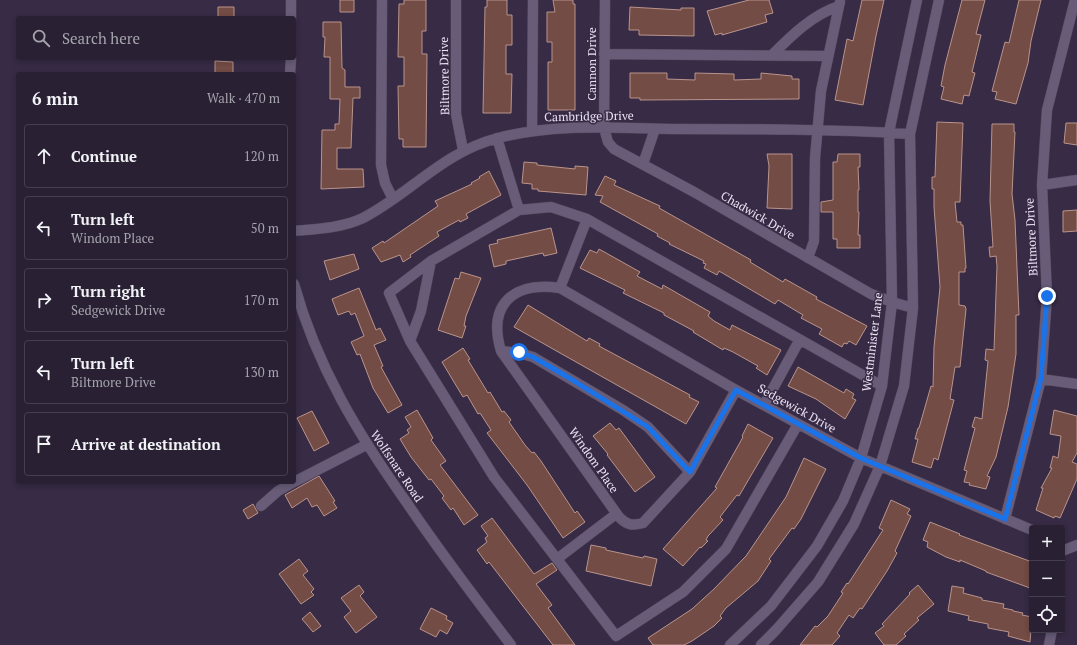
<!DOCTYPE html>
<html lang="en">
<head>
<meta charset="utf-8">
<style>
	body { margin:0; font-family:"PT Serif",serif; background:#352d40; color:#f1f3f6 }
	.controls { position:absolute; right:12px; bottom:12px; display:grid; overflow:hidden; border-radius:4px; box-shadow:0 2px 6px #0003 }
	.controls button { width:36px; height:36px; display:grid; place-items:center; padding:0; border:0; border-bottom:1px solid #453e4f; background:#292034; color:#f1f3f6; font:20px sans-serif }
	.stop { position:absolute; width:12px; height:12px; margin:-9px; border:3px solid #1a73e8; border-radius:50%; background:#fff }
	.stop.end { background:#1a73e8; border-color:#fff; box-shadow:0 1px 4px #0008 }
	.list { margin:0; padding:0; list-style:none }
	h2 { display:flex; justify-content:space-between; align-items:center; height:52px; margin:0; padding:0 16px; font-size:17px }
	h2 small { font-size:13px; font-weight:400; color:#a5a3ac }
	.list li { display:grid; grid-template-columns:26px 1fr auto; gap:12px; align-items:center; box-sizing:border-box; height:64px; margin:0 8px 8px; padding:0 8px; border:1px solid #453e4f; border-radius:4px }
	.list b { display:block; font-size:15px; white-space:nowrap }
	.list p { margin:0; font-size:13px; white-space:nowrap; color:#a5a3ac }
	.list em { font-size:13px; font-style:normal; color:#a5a3ac }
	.icon { flex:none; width:22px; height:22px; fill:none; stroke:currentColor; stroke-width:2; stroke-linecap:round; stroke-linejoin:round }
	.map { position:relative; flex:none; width:1077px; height:645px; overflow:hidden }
	.search { position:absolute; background:#292034; box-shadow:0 2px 6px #0003; left:16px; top:16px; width:280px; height:44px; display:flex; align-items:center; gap:10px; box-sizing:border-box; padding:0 14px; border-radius:4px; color:#a5a3ac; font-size:15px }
	.panel { position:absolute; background:#292034; box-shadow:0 2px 6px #0003; left:16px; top:72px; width:280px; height:412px; border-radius:4px }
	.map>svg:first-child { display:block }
</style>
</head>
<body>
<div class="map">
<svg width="1077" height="645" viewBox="0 0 1077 645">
	<rect width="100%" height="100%" fill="#372b45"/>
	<path fill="#724c45" stroke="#ba948c" d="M340,0H354V12H340Z
		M404,0H426V31H422V54H427L426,147H403V139H399L398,86H404V57H398L399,4H404Z
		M487,0H507V15H512V45H506V74H512L511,113H483L485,7H487Z
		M553,0H573V4H575V110H548V62H552V42H547V12H555Z
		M749,0H769L773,13L765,15L767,22L722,35V33L715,35L707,11Z
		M862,0H884L876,36L863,105L835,100L847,39L853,41Z
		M962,0H985L976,34L981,35L972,72L975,73L969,96L964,95L962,104L941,99L944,87L941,86L945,65Z
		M1019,0H1041L1031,41L1028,63L1016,104L995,99L997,92L992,91L1005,42L1009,43Z
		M218,7H234V18H218Z
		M630,7L681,10V8H694V36L639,35V30H629Z
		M323,22H341L342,68L345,70V87H360V98H353L351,148H337V169H363L364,187L321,189L322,130H335V124H339L340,99H330V57H324L325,37H323Z
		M215,61L233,62V74H215Z
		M630,73H667V79L695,80V73L734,74V80L761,79V73L792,76V79H799V99L640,100V98H630Z
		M937,122L963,123L960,202H955L957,222H961V225H963L966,268H965V272H959V305L965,306L966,309L960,367H955L950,399L954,400L938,460L934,458L931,468L912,462L918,439H915L918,428H919L931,386L933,387L934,347L940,287L934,207V189H932V177H935Z
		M1066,123H1077V145L1064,143Z
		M992,124H1014V132H1015L1012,194L1015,220L1019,315H1016V354L1008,407L996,457L987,476L990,477L986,489L969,485L970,483L964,482L967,471L964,470L975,428L972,427L975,417L982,419L988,361L985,360L986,349L994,350L997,266L996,256L990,257L989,247H993L990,201Z
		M767,154H792V209L767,208L769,166Z
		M838,154H860V167H858L859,190H858V212H859L858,235H860V248H837V239H833V212H821V202L833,200V162H837Z
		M524,162L537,163V165L575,169V166L588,167L586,195L538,191V189H532V184L522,183Z
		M489,171L501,195L466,214L468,218L460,222L459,220L437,232L439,236L410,255L411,257L403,262L400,255L381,262L372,248L383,241L384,243L438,206L435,201L472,184L471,183L480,178L479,177Z
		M605,176L616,181L614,185L660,206L659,208L751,260L750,262L783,282L785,279L817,297L816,299L867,326L856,345L849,341L847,344L844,343L842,347L819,334L822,329L801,318L803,315L778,300L775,304L719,271L717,275L704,268L706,264L703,263L704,261L669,244L670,243L657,236L658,234L600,202L603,196L595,195Z
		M1077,210V231L1063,232V211Z
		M551,228L557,253L544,256L543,253L506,261V264L494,267L489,245L498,243L497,240Z
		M599,249L640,272L637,276L662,289L663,285L710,312L708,316L714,321L730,330L732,325L781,350L767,375L756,368L758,366L733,352L724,348L723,350L693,332L694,331L664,315V313L623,293L625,290L580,268L590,250L597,253Z
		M354,254L359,269L330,280L324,261Z
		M461,272L481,278L466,316L464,326H466L462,338L438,330L455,278L459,279Z
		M359,288L376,330L380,328L386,340L374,345L383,366L381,367L402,405L388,413L373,388L360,354L357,355L351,342L364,336L355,313L351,315L349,311L338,315L332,299Z
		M528,305L587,341L589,338L600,344L599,346L690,395L689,397L699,402L686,424L514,327Z
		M463,348L470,359L468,360L488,393L490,392L502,412L504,411L511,420L509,422L525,445L532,453L534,452L541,461L575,513L577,511L585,522L563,538L527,485L487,433L491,430L480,413L478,414L467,395L463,397L442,362Z
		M798,367L844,393L846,389L854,394L852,398L856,400L845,419L816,399L788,386Z
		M417,410L433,438L431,440L446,461L440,465L478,515L464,525L453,508L451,510L442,498L444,496L431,479L429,480L411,457L400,439L409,433L407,430L411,427L405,417Z
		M1054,410L1077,416V453L1072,462L1077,464V479L1060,518L1055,516L1054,518L1036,510L1043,488H1041L1052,468H1050L1053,456L1058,458L1061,436L1050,434Z
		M312,411L329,443L314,451L297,418Z
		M610,423L616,430L619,428L655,477L635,492L607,455L608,454L593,436Z
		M748,424L773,438L739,496L737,495L720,517L723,520L708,536L706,540L708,541L701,548L700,547L683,566L663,549L717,488L715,487L743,437L742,436Z
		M804,458L826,469L801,519L794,529L792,528L769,559L771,561L758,581L726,608L720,616L722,618L714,626L692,641L684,645H653L648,638L692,609L714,589L746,556L786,497Z
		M319,476L335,501L333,502L337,508L324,516L317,505L312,507L307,498L292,508L285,495Z
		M891,500L910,509L907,514L911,516L895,551L897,553L887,571L862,609L860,608L853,618L849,615L837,633L840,636L832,645H800L815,626L817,627L828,616L843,593L841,592L847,583L848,584L883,530L879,528Z
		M253,504L258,513L248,519L243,510Z
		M492,518L534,574L552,563L557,570L536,584L552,605L548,608L575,645H553L489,562L487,564L477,550L487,542L485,538L488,536L481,526Z
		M930,522L960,534L959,535L1032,562V583L1030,588L986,572V571L960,560V562L946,557L927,547L928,542L923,540Z
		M591,545L606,548V550L643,558L644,556L657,559L651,586L586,571Z
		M299,559L308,571L303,575L314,589L311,592L314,595L301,604L279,574Z
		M359,585L364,592L360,596L377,617L356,633L344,617L351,611L341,598Z
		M918,585L934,604L917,618L919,620L904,634L906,636L896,645H884L875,633L884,626L882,624L910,594L909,593Z
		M952,586L964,588L963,593L982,598V600L1004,604L1003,608L1013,610V611L1023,613L1022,615L1032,617L1030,642L1008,636L1009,632L988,628V624L968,620L969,616L948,611Z
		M431,608L447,616L446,619L453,623L447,634L440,630L436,637L420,629Z
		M310,612L321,626L313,632L302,619Z"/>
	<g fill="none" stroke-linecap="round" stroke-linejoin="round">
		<defs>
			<path id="minor" d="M382,0L381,165L385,183L393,199
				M456,0V114L463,150
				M605,0L604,128L608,142L614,149L694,192L871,294L892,302L913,308
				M291,18V0
				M604,54L828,56
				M772,55C791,36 812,15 839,6L840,2
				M290,74L291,58
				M532,130L533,0
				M497,138L519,210
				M643,164L655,129
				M1042,185L1077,180
				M294,231C317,229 342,228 363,218C411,193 443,152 498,138C554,123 615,128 672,129C751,129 831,129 910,134
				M808,258L814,241L815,158L821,91L839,6
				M294,284C317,367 358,434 407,503C440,552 475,598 511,645
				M560,288L587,219
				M410,341L421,311L431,261
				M501,351L519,353L533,357L623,410L648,427L690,472
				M1041,379L1077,384
				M736,390L690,472L643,523C632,526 627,525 619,517L501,351C487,304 514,281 560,288L736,390L861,458L1032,530
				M764,405L799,341
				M798,424L726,549L683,592L616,636L494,477L410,341L389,293L431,261L519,210L551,207L587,219L882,386
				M294,482L366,445
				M261,506L278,491L294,482
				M1005,519L1041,379L1047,296L1042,185L1047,110L1075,0
				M1062,551L1077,545
				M557,559L616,514
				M730,645L771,606L817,546L843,501L861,458L882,386L892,302L889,132L917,0
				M761,645L776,630L818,582L854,524L880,466L904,386L913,308L910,134L939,0
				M1049,645L1052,630"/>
		</defs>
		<use href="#minor" stroke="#53495f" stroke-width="11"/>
		<use href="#minor" stroke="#685c78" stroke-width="10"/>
	</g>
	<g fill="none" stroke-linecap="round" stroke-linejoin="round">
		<path stroke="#1a73e8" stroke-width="5" d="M519,352L533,357L566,376L648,427L690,472L736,390L861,458L1005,519L1041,378L1047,296"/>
	</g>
	<g text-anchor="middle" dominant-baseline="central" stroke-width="3" stroke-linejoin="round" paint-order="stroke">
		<g font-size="12" fill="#e9e2f3" stroke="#372b45">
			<text transform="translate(591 64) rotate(-90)">Cannon Drive</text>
			<text transform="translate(444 76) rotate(-91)">Biltmore Drive</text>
			<text transform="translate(589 116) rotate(-1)">Cambridge Drive</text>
			<text transform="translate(758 215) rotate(30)">Chadwick Drive</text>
			<text transform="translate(1031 237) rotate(-93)">Biltmore Drive</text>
			<text transform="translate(872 342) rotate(-83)">Westminister Lane</text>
			<text transform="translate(797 408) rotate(29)">Sedgewick Drive</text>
			<text transform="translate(594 460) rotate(55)">Windom Place</text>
			<text transform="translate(397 466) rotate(56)">Wolfsnare Road</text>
		</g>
	</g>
</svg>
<div class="controls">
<button>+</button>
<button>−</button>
<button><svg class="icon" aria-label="locate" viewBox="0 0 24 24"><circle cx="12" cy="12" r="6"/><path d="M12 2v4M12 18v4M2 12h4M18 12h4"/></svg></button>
</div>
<div class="stop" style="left:519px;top:352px"></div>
<div class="stop end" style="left:1047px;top:296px"></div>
<div class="search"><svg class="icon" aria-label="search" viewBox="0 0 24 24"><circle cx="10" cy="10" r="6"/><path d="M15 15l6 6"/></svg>Search here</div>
<section class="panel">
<h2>6 min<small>Walk · 470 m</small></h2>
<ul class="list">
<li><svg class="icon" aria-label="ahead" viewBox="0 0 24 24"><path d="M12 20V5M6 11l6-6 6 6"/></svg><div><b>Continue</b></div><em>120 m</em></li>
<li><svg class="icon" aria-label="left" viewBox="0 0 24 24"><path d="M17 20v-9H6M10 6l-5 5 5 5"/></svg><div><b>Turn left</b><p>Windom Place</p></div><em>50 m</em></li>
<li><svg class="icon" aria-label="right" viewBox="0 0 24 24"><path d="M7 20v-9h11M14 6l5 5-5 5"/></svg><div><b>Turn right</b><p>Sedgewick Drive</p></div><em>170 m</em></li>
<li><svg class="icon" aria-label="left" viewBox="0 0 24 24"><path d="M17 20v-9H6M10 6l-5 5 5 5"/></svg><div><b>Turn left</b><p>Biltmore Drive</p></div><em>130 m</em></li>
<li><svg class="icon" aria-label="arrive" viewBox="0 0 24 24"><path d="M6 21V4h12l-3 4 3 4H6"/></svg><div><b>Arrive at destination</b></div></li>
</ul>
</section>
</div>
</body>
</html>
